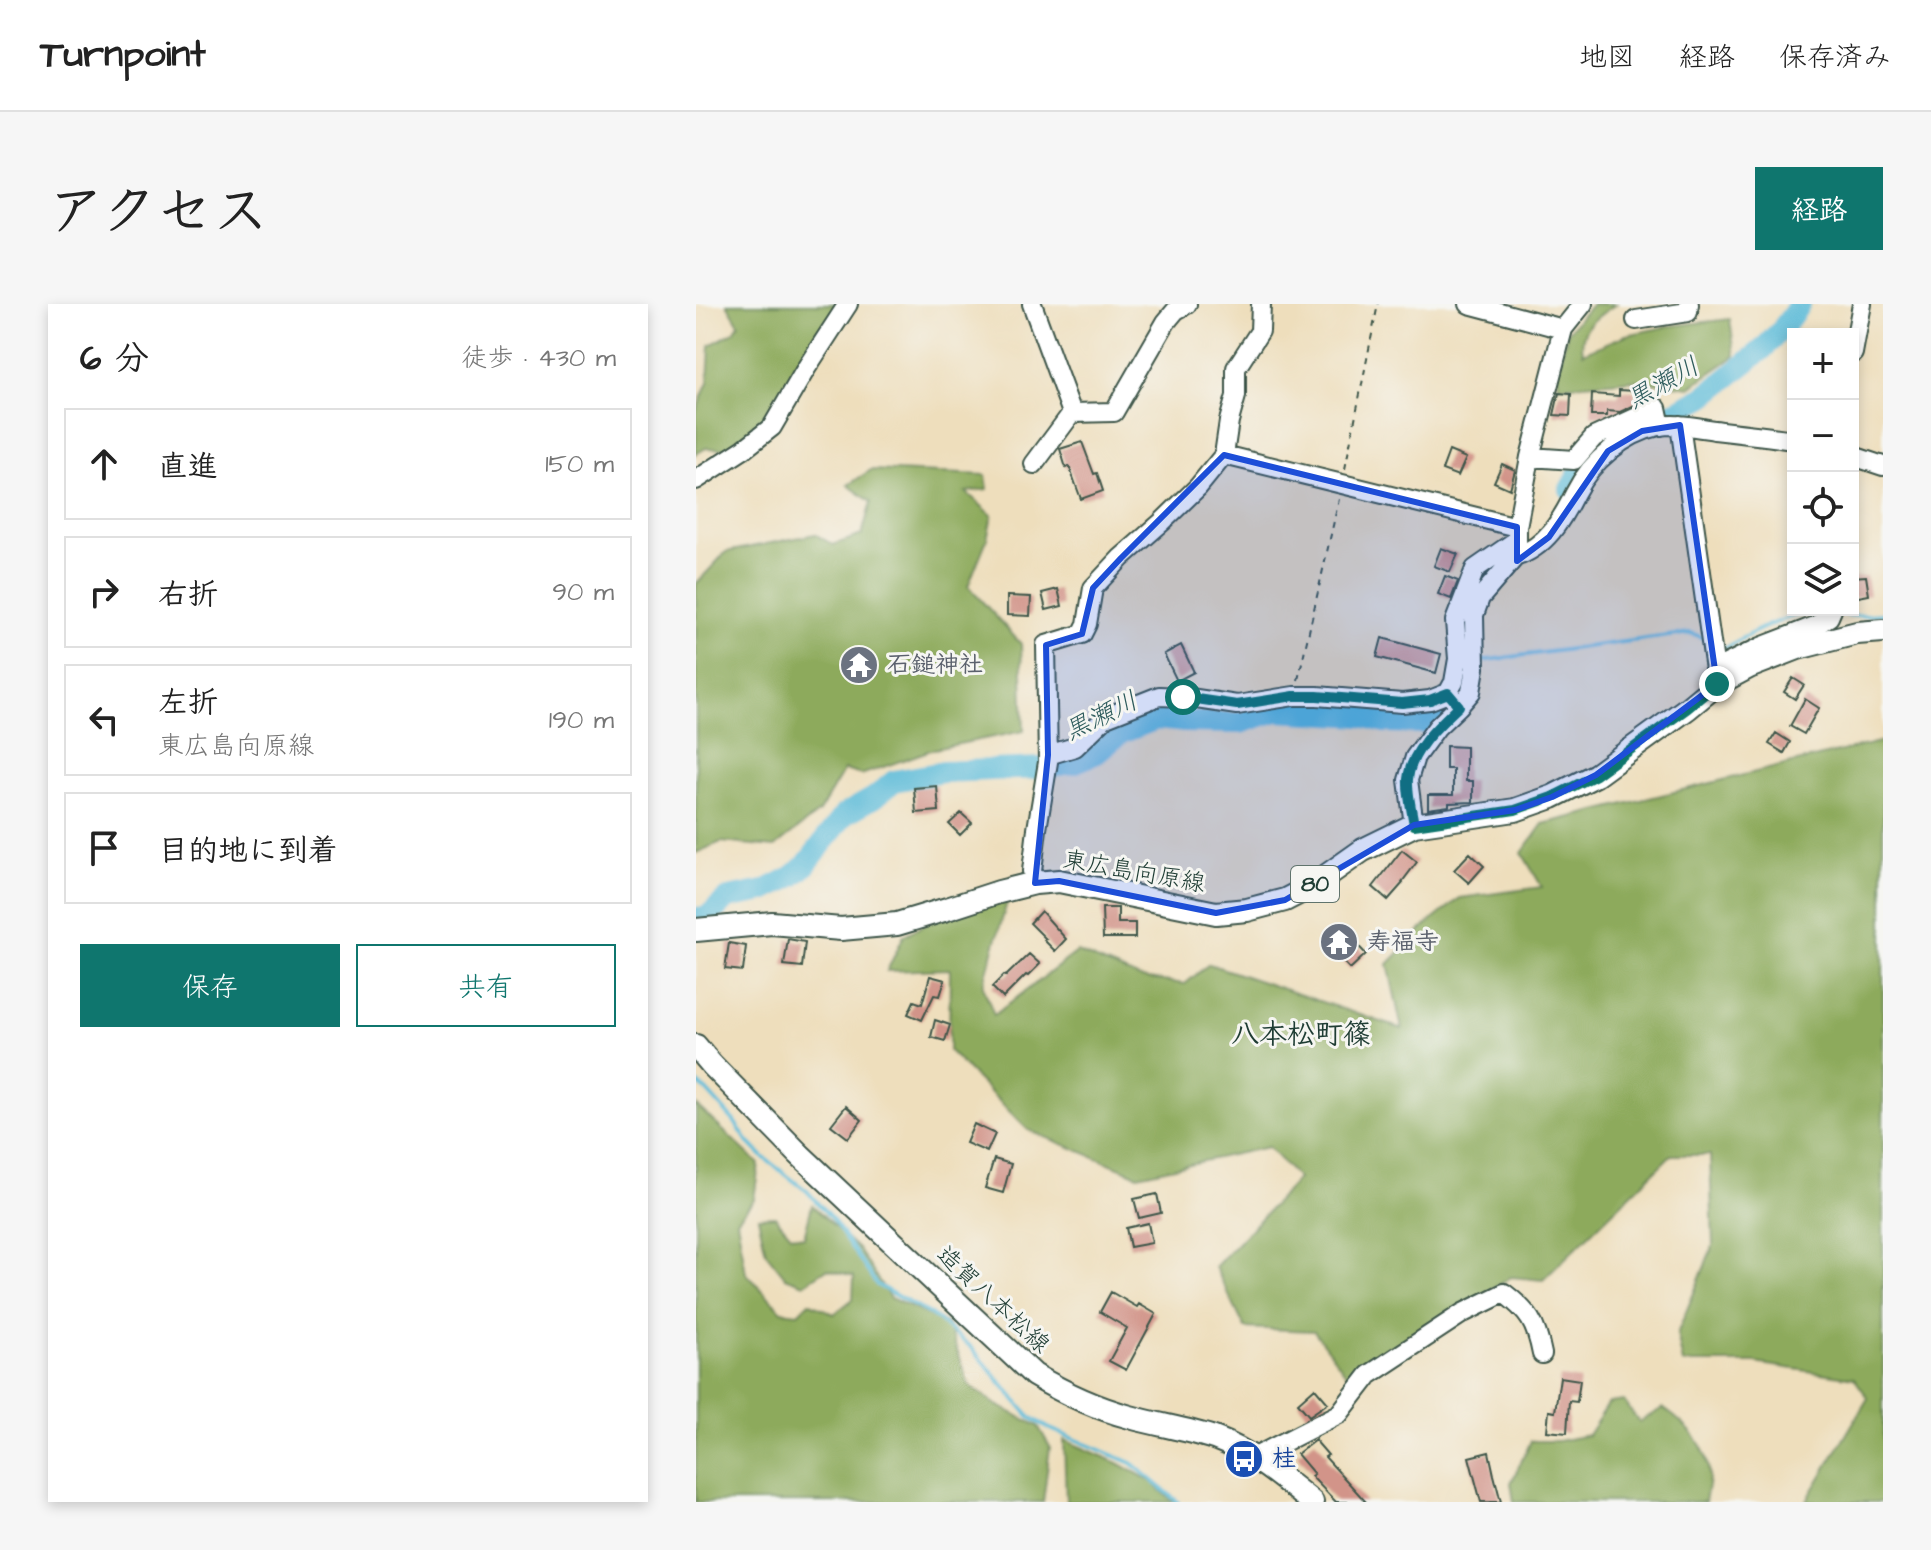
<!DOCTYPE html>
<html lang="ja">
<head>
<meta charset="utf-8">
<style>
	body { margin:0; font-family:"Architects Daughter","Klee One",sans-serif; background:#f6f6f6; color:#222 }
	.controls { position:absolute; right:24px; top:24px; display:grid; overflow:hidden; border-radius:0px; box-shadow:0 4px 12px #0003 }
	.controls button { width:72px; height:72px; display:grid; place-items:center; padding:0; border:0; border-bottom:2px solid #e0e0e0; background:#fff; color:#222; font:40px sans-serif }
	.stop { position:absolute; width:24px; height:24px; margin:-18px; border:6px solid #0f766e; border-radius:50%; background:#fff }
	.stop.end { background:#0f766e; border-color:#fff; box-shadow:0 2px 8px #0008 }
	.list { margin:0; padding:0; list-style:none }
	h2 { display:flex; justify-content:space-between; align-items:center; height:104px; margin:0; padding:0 32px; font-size:34px }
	h2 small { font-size:26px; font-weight:400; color:#767676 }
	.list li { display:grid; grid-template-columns:52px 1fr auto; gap:24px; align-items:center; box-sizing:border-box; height:112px; margin:0 16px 16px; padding:0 16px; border:2px solid #e0e0e0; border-radius:0px }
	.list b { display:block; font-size:30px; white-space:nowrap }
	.list p { margin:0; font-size:26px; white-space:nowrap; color:#767676 }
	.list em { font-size:26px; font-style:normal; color:#767676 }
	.actions { display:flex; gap:16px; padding:24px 32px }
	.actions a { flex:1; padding:18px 0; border:2px solid #0f766e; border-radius:0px; text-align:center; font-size:28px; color:#0f766e }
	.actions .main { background:#0f766e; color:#fff }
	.icon { flex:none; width:44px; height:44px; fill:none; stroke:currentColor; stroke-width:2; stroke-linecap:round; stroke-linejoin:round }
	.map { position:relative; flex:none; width:1187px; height:1198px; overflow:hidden; border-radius:0px }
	header { display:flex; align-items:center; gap:48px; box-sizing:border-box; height:112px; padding:0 40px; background:#fff; border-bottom:2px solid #e0e0e0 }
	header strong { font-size:38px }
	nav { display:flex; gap:44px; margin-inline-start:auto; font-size:28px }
	.intro { display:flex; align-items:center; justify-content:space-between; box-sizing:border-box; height:192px; padding:0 48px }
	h1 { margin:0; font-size:56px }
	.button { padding:20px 36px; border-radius:0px; background:#0f766e; color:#fff; font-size:28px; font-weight:700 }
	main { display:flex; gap:48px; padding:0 48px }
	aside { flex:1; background:#fff; border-radius:0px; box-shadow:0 4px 12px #0003 }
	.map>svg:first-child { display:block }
</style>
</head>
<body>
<header>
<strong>Turnpoint</strong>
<nav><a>地図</a><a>経路</a><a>保存済み</a></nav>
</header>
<div class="intro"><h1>アクセス</h1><a class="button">経路</a></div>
<main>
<aside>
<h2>6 分<small>徒歩 · 430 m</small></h2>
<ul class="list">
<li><svg class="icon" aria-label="ahead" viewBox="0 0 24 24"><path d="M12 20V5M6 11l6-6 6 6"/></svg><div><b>直進</b></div><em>150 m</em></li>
<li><svg class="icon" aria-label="right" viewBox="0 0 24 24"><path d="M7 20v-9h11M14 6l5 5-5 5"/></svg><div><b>右折</b></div><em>90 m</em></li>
<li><svg class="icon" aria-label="left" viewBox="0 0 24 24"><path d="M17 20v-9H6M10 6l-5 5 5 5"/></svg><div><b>左折</b><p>東広島向原線</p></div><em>190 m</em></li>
<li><svg class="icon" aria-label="arrive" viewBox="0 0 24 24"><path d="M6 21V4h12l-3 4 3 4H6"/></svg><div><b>目的地に到着</b></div></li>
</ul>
<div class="actions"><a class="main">保存</a><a>共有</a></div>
</aside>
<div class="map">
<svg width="1187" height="1198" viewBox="0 0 1187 1198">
	<rect width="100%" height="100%" fill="#f6f6f2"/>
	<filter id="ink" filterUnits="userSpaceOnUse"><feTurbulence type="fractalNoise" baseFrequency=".0125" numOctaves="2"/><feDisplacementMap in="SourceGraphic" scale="16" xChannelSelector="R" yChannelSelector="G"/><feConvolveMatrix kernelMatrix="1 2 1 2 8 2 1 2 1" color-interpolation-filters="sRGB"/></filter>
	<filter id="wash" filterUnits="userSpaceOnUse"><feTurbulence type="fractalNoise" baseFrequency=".006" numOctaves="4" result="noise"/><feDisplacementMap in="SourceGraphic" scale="32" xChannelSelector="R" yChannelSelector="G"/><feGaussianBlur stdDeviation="1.8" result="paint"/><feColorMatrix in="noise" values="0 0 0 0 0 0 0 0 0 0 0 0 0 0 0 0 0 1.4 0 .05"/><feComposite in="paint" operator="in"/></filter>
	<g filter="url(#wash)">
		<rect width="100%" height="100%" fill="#eedebc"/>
		<path fill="#8daa5c" stroke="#567448" stroke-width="2" d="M31,0H148L75,119L36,145L10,144L0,150V107L12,78L14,41L38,28L43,20Z
			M896,0H920C901,13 882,23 887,49L930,31L974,22L1034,15L1039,52L994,83L937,76L863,82L861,68L872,27Z
			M175,166L290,171L292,185L270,188L296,211L291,235L272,282L325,340L328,427L238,445L165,471L148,466L123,508L79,543L25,538L0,549V280L30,248L119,230L137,241L166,231L175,198L152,181Z
			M1187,437V1198H1110L1172,1094L1158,1074L1059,1059H987L981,1030L1017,942L1014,851H975L847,976L815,973L656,1078L618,1027L549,1024L519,963L602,875L572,843L442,871L332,826L253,747L254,665L191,667L208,631L234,618L312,595L287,682L298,711L381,648L444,674L489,680L513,660L706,725L692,660L729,622L764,594L846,583L826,549L847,520Z
			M0,801L63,860L58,895L41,916L50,969L86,1007L102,1009L113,998L138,1010L157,995L158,972L131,965L108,980L89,973L70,949L62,913L79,912L95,931L108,933L116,901L162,945L194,994L252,1020L273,1081L299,1100L342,1122L354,1143L347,1198H0Z
			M928,1097L943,1118L967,1104C991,1121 1013,1141 1013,1172C1013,1180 1010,1190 1009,1198H818L815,1179L835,1137H862L892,1131L913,1099Z
			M368,1136L422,1159L455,1177L478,1198H370Z"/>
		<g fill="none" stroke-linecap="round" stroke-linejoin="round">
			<path stroke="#59b9d7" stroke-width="4" d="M1143,307L1152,312L1187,310
				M1021,340L1030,344C1045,334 1071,321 1089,315C1098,312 1105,311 1113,306
				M785,357L995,329L1010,335
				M0,778L10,786L38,817L52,838L67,853L111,887L137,916L181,981L237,1012L275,1043L334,1113L352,1124L436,1159L482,1198"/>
			<path stroke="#59b9d7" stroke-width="22" d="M874,185L895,148L951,116L981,107L1009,92L1066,46L1086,25L1104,0
				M0,614L11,613L32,594L68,587L97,572L109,562L149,510L179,493L198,477L247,468L345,464L377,459L401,449L425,429L461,415L489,418L544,419L581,407L666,412L688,418L735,419L754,398"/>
		</g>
		<g id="blocks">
			<path fill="#d29489" d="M923,86L939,87V101L924,108L911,107V112H895L896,90L923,92Z
				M863,89L875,90L874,112L858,111Z
				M386,138L398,170L401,169L407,187L385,195L373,162L370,164L364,145Z
				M753,147L770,154L762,172L746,166Z
				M806,160L819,166L814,185L798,178Z
				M745,244L762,250L754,268L738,262Z
				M749,272L762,277L755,295L742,290Z
				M1170,272L1173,291L1157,294V273Z
				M362,285L366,302L350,306L346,289Z
				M311,292L335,293L334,312L311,311Z
				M686,334L745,350L740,369L681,353Z
				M485,341L498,368L481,377L468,350Z
				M1097,374L1108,381L1099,395L1088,388Z
				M1109,395L1123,404L1108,430L1094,422Z
				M1080,429L1094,438L1088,449L1073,440Z
				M750,442L770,443V477H777V498L753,499V502L732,505V491H757V465H750Z
				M241,482L243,507L220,509L218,484Z
				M265,509L276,519L264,531L253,520Z
				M706,546L721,558L706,578L707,579L692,596L677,583Z
				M774,549L788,562L773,579L758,566Z
				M406,604H422V619H439V634H407Z
				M345,607L370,635L359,647L348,636L350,635L334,619Z
				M648,627L670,650L654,665L632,642Z
				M92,635L109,638L106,663L88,661Z
				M33,639L50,642L47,667L29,665Z
				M333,650L344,660L332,672L330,671L307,694L296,683L308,671L310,672Z
				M234,672L249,676L244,692L238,691L226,716L212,710L218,697L226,700Z
				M239,716L254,721L249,737L235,733Z
				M150,802L166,816L152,834L135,821Z
				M278,820L299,830L291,848L270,839Z
				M298,855L315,860L307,889L289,884Z
				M461,890L465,909L443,914L438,895Z
				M452,919L456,939L434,943L430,924Z
				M415,988L441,1003L443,1000L460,1010L430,1066L413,1057L431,1024L404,1008Z
				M864,1073L884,1076L881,1098L873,1097L871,1129L851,1127L853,1107L859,1108Z
				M619,1084L632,1099L613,1112L602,1099Z
				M619,1136L632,1151L629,1153L670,1198H640L615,1172L618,1170L601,1150Z
				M793,1148L798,1171L805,1198H785L773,1153Z"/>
		</g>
	</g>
	<g filter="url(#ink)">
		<use href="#blocks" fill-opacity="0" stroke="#3e5548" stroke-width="2"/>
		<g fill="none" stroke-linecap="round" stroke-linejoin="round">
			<defs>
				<path id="minor" d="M336,0L376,109L338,160
					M773,0L867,25
					M940,16L992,8L993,0
					M1157,49L1166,0
					M376,109L418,108L470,18L480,6L491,0
					M984,121L1021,380
					M528,151L821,223
					M1157,152L1187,162
					M834,153L878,156L898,133L961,104L965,122
					M0,176L48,145L76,123L111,63L152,0
					M819,253C850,243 865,217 879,189C895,157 929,129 963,122C981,119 1000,123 1018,126C1044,129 1071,132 1097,136
					M1018,366L1065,343L1119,322L1133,313L1136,306
					M752,389L758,378L762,355L759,317L779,265L821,236
					M352,451L379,443L410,413L463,392L487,393L541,401L598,392H621L706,399L734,396L752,389L763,402
					M718,521L712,476L719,453L741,423L763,402L775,388L779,364L778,311L784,294L819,253L821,242V223L834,153L867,25L887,0
					M339,579L336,567L341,525L352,458L350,341L386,330L391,320L397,284L425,254L466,218L502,183L528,151L533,117L540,92V64L564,27L565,0
					M559,1153L643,1110L673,1071L767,1009L808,989C833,1008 840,1019 846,1050"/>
				<path id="major" d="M0,626L76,619L145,625L201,620L251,605L303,588L339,579L363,577L520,609L551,606L589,596L616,582L667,546L718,521L819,506L856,493L900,471L992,404L1021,380L1053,363L1102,344L1161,329L1187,327
					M0,742L16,761L103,850L338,1071C368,1089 400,1104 434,1113C462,1121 491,1125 518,1134C556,1148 585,1173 616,1198"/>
			</defs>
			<use href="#minor" stroke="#3e5548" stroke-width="22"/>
			<use href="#major" stroke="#3e5548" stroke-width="26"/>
			<path stroke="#3e5548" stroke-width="2" stroke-dasharray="6 6" stroke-linecap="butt" d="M649,165L682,0
				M602,376L643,195"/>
			<use href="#minor" stroke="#fff" stroke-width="18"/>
			<use href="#major" stroke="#fff" stroke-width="22"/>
		</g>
	</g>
	<g fill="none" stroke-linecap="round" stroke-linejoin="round" filter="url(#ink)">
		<path stroke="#0f766e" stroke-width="10" d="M487,393L541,401L598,392H621L706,399L734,396L752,389L763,402C743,421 715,446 712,475C711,489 716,507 718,521L819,506L856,493L900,471L992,404L1021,380"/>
	</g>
	<path fill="#1d4ed8" fill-opacity="0.2" stroke="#1d4ed8" stroke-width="6" stroke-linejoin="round" d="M984,121L1021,380L900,471L856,493L819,506L718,521L589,596L520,609L363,577L339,579L352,451L350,341L386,330L397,284L425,254L528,151L821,223V257L853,233L912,147L946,127Z"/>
	<defs>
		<symbol id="temple-disc" viewBox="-11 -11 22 22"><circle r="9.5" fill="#6b7280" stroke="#f6f6f2"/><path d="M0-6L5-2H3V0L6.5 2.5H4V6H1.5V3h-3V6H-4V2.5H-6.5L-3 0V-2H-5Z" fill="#fff"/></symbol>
		<symbol id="bus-disc" viewBox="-11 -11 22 22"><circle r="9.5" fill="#1a4fb4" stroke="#f6f6f2"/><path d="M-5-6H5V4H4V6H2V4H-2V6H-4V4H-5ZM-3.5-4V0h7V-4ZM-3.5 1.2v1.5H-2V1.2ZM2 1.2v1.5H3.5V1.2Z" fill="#fff"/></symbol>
	</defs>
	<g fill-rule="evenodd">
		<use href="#temple-disc" x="141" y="339" width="44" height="44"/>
		<use href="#temple-disc" x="621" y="616" width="44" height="44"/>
		<use href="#bus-disc" x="526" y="1133" width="44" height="44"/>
	</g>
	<g text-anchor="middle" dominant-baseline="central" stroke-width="6" stroke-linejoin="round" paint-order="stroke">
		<rect fill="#f6f6f2" stroke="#60746d" stroke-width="2" x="595" y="562" width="48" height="36" rx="6"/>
		<g font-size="22" font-weight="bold" fill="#1f3d34">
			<text x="619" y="580">80</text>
		</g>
		<g font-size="24" font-weight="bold" fill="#5b616d" stroke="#f6f6f2" text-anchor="start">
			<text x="191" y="361">石鎚神社</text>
			<text x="671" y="638">寿福寺</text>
		</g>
		<g font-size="24" fill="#1f3d34" stroke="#f6f6f2">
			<text transform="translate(438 568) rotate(10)">東広島向原線</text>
			<text transform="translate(297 996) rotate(43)">造賀八本松線</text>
		</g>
		<g font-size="24" font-weight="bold" fill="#164399" stroke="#f6f6f2" text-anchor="start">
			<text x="576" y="1155">桂</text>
		</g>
		<g font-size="26" font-style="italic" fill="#2e5c5d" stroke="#f6f6f2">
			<text transform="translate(967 79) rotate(-29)">黒瀬川</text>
			<text transform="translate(405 412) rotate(-26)">黒瀬川</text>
		</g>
		<g font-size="28" font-weight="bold" fill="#1f3d34" stroke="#f6f6f2">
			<text x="605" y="730">八本松町篠</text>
		</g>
	</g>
</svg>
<div class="controls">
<button>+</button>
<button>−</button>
<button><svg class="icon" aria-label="locate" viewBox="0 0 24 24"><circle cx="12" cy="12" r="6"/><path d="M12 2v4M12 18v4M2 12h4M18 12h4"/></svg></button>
<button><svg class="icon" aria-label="layers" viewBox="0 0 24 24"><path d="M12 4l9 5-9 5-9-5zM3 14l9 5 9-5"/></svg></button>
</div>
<div class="stop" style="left:487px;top:393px"></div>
<div class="stop end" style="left:1021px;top:380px"></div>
</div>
</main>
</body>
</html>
